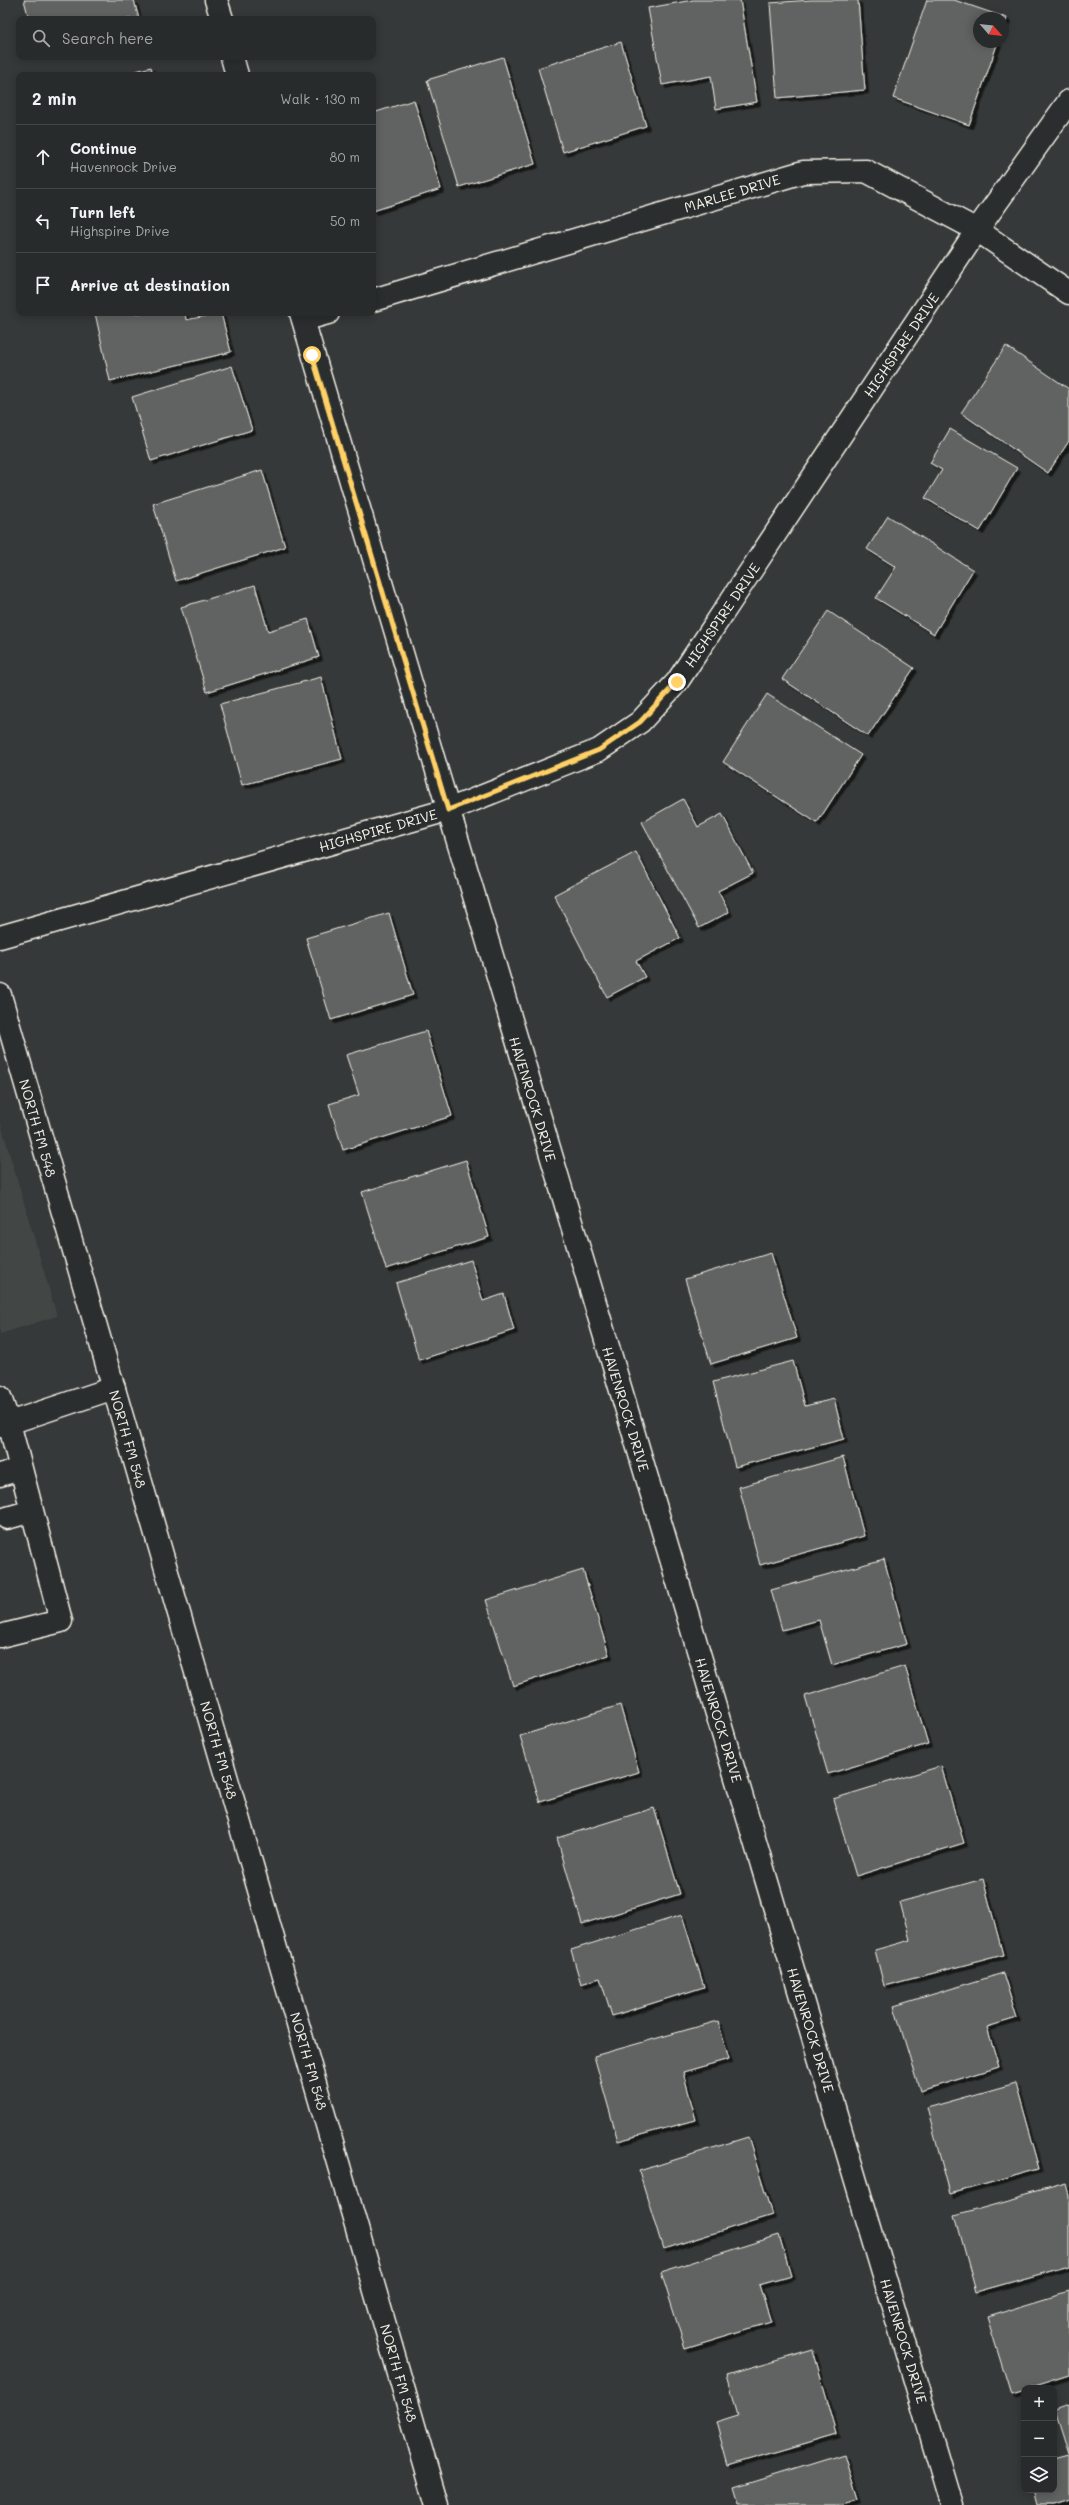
<!DOCTYPE html>
<html lang="en">
<head>
<meta charset="utf-8">
<style>
	body { margin:0; font-family:Mali,sans-serif; background:#303333; color:#f1f3f6 }
	.controls { position:absolute; right:12px; bottom:12px; display:grid; overflow:hidden; border-radius:8px; box-shadow:0 2px 10px #0003 }
	.controls button { width:36px; height:36px; display:grid; place-items:center; padding:0; border:0; border-bottom:1px solid #444747; background:#282b2b; color:#f1f3f6; font:20px sans-serif }
	.compass { position:absolute; left:973px; top:12px; width:36px; height:36px; border-radius:50%; background:#282b2b; box-shadow:0 2px 10px #0003; rotate:118deg }
	.stop { position:absolute; width:12px; height:12px; margin:-9px; border:3px solid #ffd166; border-radius:50%; background:#fff }
	.stop.end { background:#ffd166; border-color:#fff; box-shadow:0 1px 4px #0008 }
	.list { margin:0; padding:0; list-style:none }
	h2 { display:flex; justify-content:space-between; align-items:center; height:52px; margin:0; padding:0 16px; font-size:17px }
	h2 small { font-size:13px; font-weight:400; color:#a5a7a9 }
	.list li { display:grid; grid-template-columns:26px 1fr auto; gap:12px; align-items:center; box-sizing:border-box; height:64px; padding:0 16px; border-top:1px solid #444747 }
	.list b { display:block; font-size:15px; white-space:nowrap }
	.list p { margin:0; font-size:13px; white-space:nowrap; color:#a5a7a9 }
	.list em { font-size:13px; font-style:normal; color:#a5a7a9 }
	.icon { flex:none; width:22px; height:22px; fill:none; stroke:currentColor; stroke-width:2; stroke-linecap:round; stroke-linejoin:round }
	.map { position:relative; flex:none; width:1069px; height:2505px; overflow:hidden }
	.search { position:absolute; background:#282b2b; box-shadow:0 2px 10px #0003; left:16px; top:16px; width:360px; height:44px; display:flex; align-items:center; gap:10px; box-sizing:border-box; padding:0 14px; border-radius:8px; color:#a5a7a9; font-size:15px }
	.panel { position:absolute; background:#282b2b; box-shadow:0 2px 10px #0003; left:16px; top:72px; width:360px; height:244px; border-radius:8px }
	.map>svg:first-child { display:block }
</style>
</head>
<body>
<div class="map">
<svg width="1069" height="2505" viewBox="0 0 1069 2505">
	<defs>
		<filter id="shadow"><feDropShadow dx="3.5" dy="3.5" stdDeviation="0" flood-color="#0009"/></filter>
	</defs>
	<rect width="100%" height="100%" fill="#363939"/>
	<filter id="ink" filterUnits="userSpaceOnUse"><feTurbulence type="fractalNoise" baseFrequency=".025" numOctaves="2"/><feDisplacementMap in="SourceGraphic" scale="8" xChannelSelector="R" yChannelSelector="G"/><feConvolveMatrix kernelMatrix="1 2 1 2 8 2 1 2 1" color-interpolation-filters="sRGB"/></filter>
	<g filter="url(#ink)">
		<path fill="#434645" d="M0,1121L57,1316L0,1334Z"/>
		<path fill="#616362" stroke="#f4f1e8" filter="url(#shadow)" d="M24,0H134L139,19H29Z
			M693,0H740L757,102L716,109L711,76L662,85L648,8Z
			M811,0H858L865,90L777,98L770,3Z
			M927,0H954L1007,18L1003,29V18H979V42H998L969,125L893,98Z
			M621,42L646,126L563,152L538,68Z
			M503,57L535,164L459,187L427,80Z
			M151,67L153,75H120Z
			M414,100L441,189L373,211V113Z
			M95,313H185L186,320L221,313L231,352L110,381Z
			M1006,346L1069,389V441L1048,473L961,413Z
			M232,366L252,430L151,461L132,397Z
			M950,429L1017,468L980,531L925,498L942,470L930,463Z
			M262,470L285,547L176,581L153,504Z
			M888,516L973,570L934,634L876,598L896,567L867,549Z
			M255,585L268,631L308,619L319,657L207,692L181,607Z
			M828,611L914,668L868,736L782,679Z
			M321,677L342,759L242,785L220,704Z
			M767,694L861,755L817,823L723,762Z
			M683,799L698,827L722,814L753,873L718,891L729,912L699,928L642,822Z
			M636,852L680,938L636,961L645,977L607,997L554,895Z
			M389,913L413,995L331,1020L306,938Z
			M426,1031L452,1116L343,1150L329,1104L359,1095L346,1055Z
			M466,1160L489,1237L386,1269L362,1192Z
			M771,1253L797,1338L711,1364L685,1279Z
			M471,1260L483,1301L504,1294L514,1330L419,1360L396,1283Z
			M793,1361L805,1406L834,1399L844,1439L735,1467L713,1382Z
			M843,1457L864,1536L760,1565L739,1487Z
			M884,1559L907,1644L832,1665L819,1620L782,1630L771,1590Z
			M583,1570L609,1655L513,1686L486,1600Z
			M905,1666L928,1744L828,1774L805,1696Z
			M620,1705L639,1772L540,1802L520,1736Z
			M941,1766L964,1843L856,1876L833,1799Z
			M654,1808L680,1894L582,1924L557,1838Z
			M983,1879L1003,1955L884,1986L875,1950L910,1940L900,1902Z
			M682,1915L704,1987L612,2016L600,1978L581,1984L571,1950Z
			M1003,1973L1017,2018L987,2027L999,2067L920,2091L894,2006Z
			M718,2021L729,2059L683,2072L696,2120L618,2141L594,2056Z
			M1016,2083L1040,2169L950,2194L927,2108Z
			M748,2137L772,2215L663,2249L639,2171Z
			M1066,2184L1069,2195V2266L976,2292L955,2215Z
			M779,2235L791,2276L759,2285L771,2322L685,2348L661,2272Z
			M1069,2292V2377L1034,2388H1024V2391L1011,2395L987,2317Z
			M813,2350L837,2434L728,2466L716,2422L738,2415L727,2375Z
			M1069,2405V2454L1055,2410Z
			M844,2454L858,2500L843,2505H739L734,2488Z
			M1069,2455V2500L1053,2505H1038L1034,2490H1054V2459Z"/>
		<g fill="none" stroke-linecap="round" stroke-linejoin="round">
			<defs>
				<path id="minor" d="M216,0L222,19
					M232,57L237,75
					M373,300L803,172L866,171L977,230L1069,293
					M301,313L952,2505
					M303,320L328,313
					M0,937L448,810L599,750L640,722L677,682L977,230L1069,101
					M0,1397L9,1423L61,1621L0,1636
					M0,1426L114,1388
					M0,1475L21,1469
					M7,1518L32,1511"/>
				<path id="major" d="M0,995L437,2505"/>
			</defs>
			<use href="#minor" stroke="#f4f1e8" stroke-width="25"/>
			<use href="#major" stroke="#f4f1e8" stroke-width="25"/>
			<use href="#minor" stroke="#2a2d2e" stroke-width="22"/>
			<use href="#major" stroke="#2a2d2e" stroke-width="22"/>
		</g>
	</g>
	<g fill="none" stroke-linecap="round" stroke-linejoin="round" filter="url(#ink)">
		<path stroke="#ffd166" stroke-width="5" d="M312,355L448,810L599,750L640,722L677,682"/>
	</g>
	<g text-anchor="middle" dominant-baseline="central" stroke-width="3.5" stroke-linejoin="round" paint-order="stroke">
		<g font-size="14" fill="#f4f1e8" stroke="#2a2d2e">
			<text transform="translate(732 193) rotate(-17)">MARLEE DRIVE</text>
			<text transform="translate(901 345) rotate(-56)">HIGHSPIRE DRIVE</text>
			<text transform="translate(722 615) rotate(-56)">HIGHSPIRE DRIVE</text>
			<text transform="translate(378 830) rotate(-16)">HIGHSPIRE DRIVE</text>
			<text transform="translate(533 1099) rotate(73)">HAVENROCK DRIVE</text>
			<text transform="translate(38 1128) rotate(74)">NORTH FM 548</text>
			<text transform="translate(626 1409) rotate(73)">HAVENROCK DRIVE</text>
			<text transform="translate(128 1439) rotate(74)">NORTH FM 548</text>
			<text transform="translate(719 1720) rotate(73)">HAVENROCK DRIVE</text>
			<text transform="translate(219 1750) rotate(74)">NORTH FM 548</text>
			<text transform="translate(811 2030) rotate(73)">HAVENROCK DRIVE</text>
			<text transform="translate(309 2061) rotate(74)">NORTH FM 548</text>
			<text transform="translate(904 2341) rotate(73)">HAVENROCK DRIVE</text>
			<text transform="translate(399 2373) rotate(74)">NORTH FM 548</text>
		</g>
	</g>
</svg>
<div class="controls">
<button>+</button>
<button>−</button>
<button><svg class="icon" aria-label="layers" viewBox="0 0 24 24"><path d="M12 4l9 5-9 5-9-5zM3 14l9 5 9-5"/></svg></button>
</div>
<svg class="compass" viewBox="-18 -18 36 36"><path d="M0-13l5 13h-10z" fill="#e53935"/><path d="M0 13l5-13h-10z" fill="#a5a7a9"/></svg>
<div class="stop" style="left:312px;top:355px"></div>
<div class="stop end" style="left:677px;top:682px"></div>
<div class="search"><svg class="icon" aria-label="search" viewBox="0 0 24 24"><circle cx="10" cy="10" r="6"/><path d="M15 15l6 6"/></svg>Search here</div>
<section class="panel">
<h2>2 min<small>Walk · 130 m</small></h2>
<ul class="list">
<li><svg class="icon" aria-label="ahead" viewBox="0 0 24 24"><path d="M12 20V5M6 11l6-6 6 6"/></svg><div><b>Continue</b><p>Havenrock Drive</p></div><em>80 m</em></li>
<li><svg class="icon" aria-label="left" viewBox="0 0 24 24"><path d="M17 20v-9H6M10 6l-5 5 5 5"/></svg><div><b>Turn left</b><p>Highspire Drive</p></div><em>50 m</em></li>
<li><svg class="icon" aria-label="arrive" viewBox="0 0 24 24"><path d="M6 21V4h12l-3 4 3 4H6"/></svg><div><b>Arrive at destination</b></div></li>
</ul>
</section>
</div>
</body>
</html>
